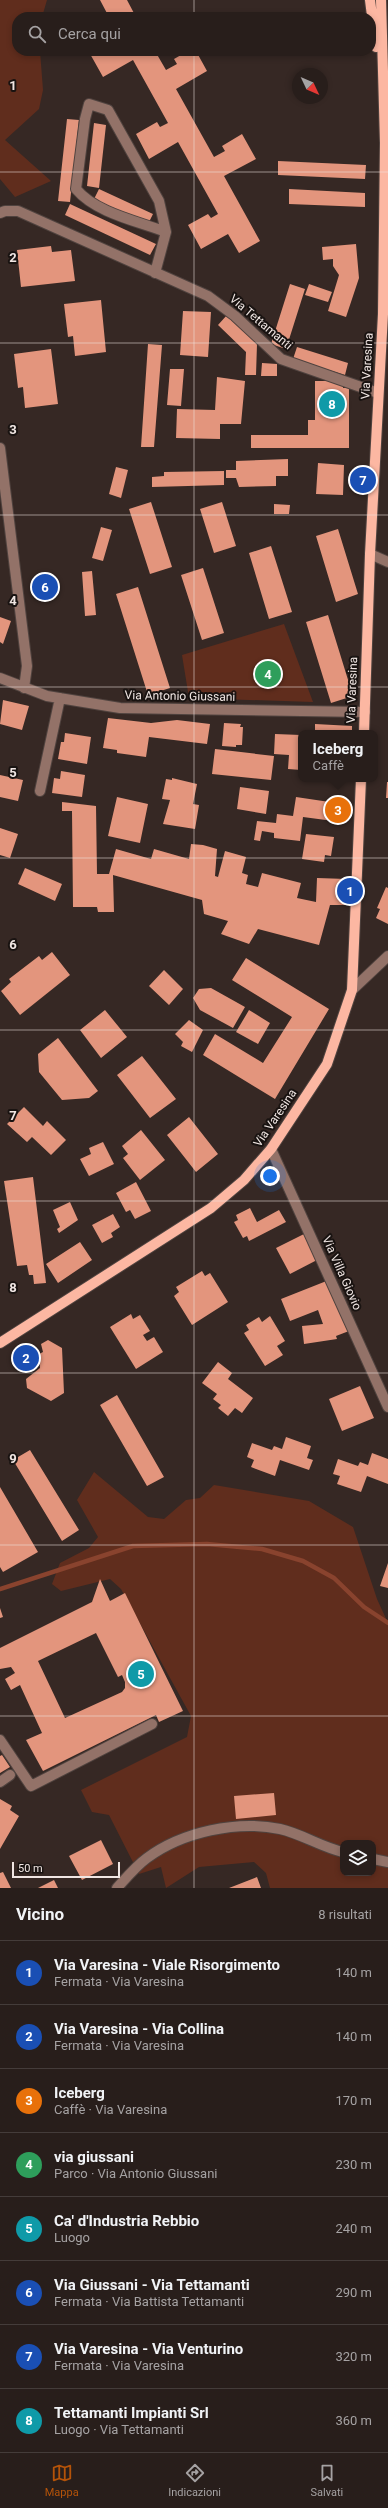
<!DOCTYPE html>
<html lang="it">
<head>
<meta charset="utf-8">
<style>
	body { margin:0; font-family:Roboto,sans-serif; background:#342b28; color:#f1f3f6 }
	.controls { position:absolute; right:12px; bottom:12px; display:grid; overflow:hidden; border-radius:8px; box-shadow:0 2px 6px #0003 }
	.controls button { width:36px; height:36px; display:grid; place-items:center; padding:0; border:0; border-bottom:1px solid #443c3a; background:#281e1b; color:#f1f3f6; font:20px sans-serif }
	.compass { position:absolute; left:292px; top:68px; width:36px; height:36px; border-radius:50%; background:#281e1b; box-shadow:0 2px 6px #0003; rotate:134deg }
	.scale { position:absolute; left:12px; bottom:10px; width:108px; box-sizing:border-box; padding-left:4px; border:2px solid #f0e6e3; border-top:0; font-size:11px; line-height:14px; white-space:nowrap; color:#f0e6e3; -webkit-text-stroke:3px #191311; paint-order:stroke }
	.you { position:absolute; left:270px; top:1176px; width:14px; height:14px; margin:-10px; border:3px solid #fff; border-radius:50%; background:#1a73e8; box-shadow:0 0 0 6px #1a73e833 }
	.badge { display:grid; place-items:center; width:26px; height:26px; border-radius:50%; background:#b45309; color:#fff; font-size:13px; font-weight:700 }
	.pin { position:absolute; translate:-50% -50%; border:2px solid #fff; box-shadow:0 1px 4px #0006 }
	.popup { position:absolute; left:298px; top:730px; width:80px; height:52px; box-sizing:border-box; display:grid; place-content:center; border-radius:8px; background:#281e1b; filter:drop-shadow(0 1px 3px #0005); font-size:13px; white-space:nowrap; color:#a5a2a3 }
	.popup b { font-size:15px; color:#f1f3f6 }
	.popup::after { content:''; position:absolute; left:50%; top:100%; margin-left:-8px; border:8px solid transparent; border-top-color:#281e1b }
	.list { margin:0; padding:0; list-style:none }
	h2 { display:flex; justify-content:space-between; align-items:center; height:52px; margin:0; padding:0 16px; font-size:17px }
	h2 small { font-size:13px; font-weight:400; color:#a5a2a3 }
	.list li { display:grid; grid-template-columns:26px 1fr auto; gap:12px; align-items:center; box-sizing:border-box; height:64px; padding:0 16px; border-top:1px solid #443c3a }
	.list b { display:block; font-size:15px; white-space:nowrap }
	.list p { margin:0; font-size:13px; white-space:nowrap; color:#a5a2a3 }
	.list em { font-size:13px; font-style:normal; color:#a5a2a3 }
	.icon { flex:none; width:22px; height:22px; fill:none; stroke:currentColor; stroke-width:2; stroke-linecap:round; stroke-linejoin:round }
	.map { position:relative; flex:none; width:388px; height:1888px; overflow:hidden }
	.search { position:absolute; background:#281e1b; box-shadow:0 2px 6px #0003; left:12px; right:12px; top:12px; height:44px; display:flex; align-items:center; gap:10px; box-sizing:border-box; padding:0 14px; border-radius:16px; color:#a5a2a3; font-size:15px }
	.sheet { height:564px; background:#281e1b }
	nav { display:flex; justify-content:space-around; align-items:center; box-sizing:border-box; height:56px; border-top:1px solid #443c3a; background:#281e1b; font-size:11px; color:#a5a2a3 }
	nav a { display:grid; justify-items:center; gap:2px }
	nav .on { color:#b45309 }
	.map>svg:first-child { display:block }
</style>
</head>
<body>
<div class="map">
<svg width="388" height="1888" viewBox="0 0 388 1888">
	<rect width="100%" height="100%" fill="#362824"/>
	<path fill="#602d1d" fill-rule="evenodd" d="M0,0H47L42,17H17V51H40L43,90L39,109L5,140L51,181L15,197L0,179Z
		M284,624L313,702L189,698L182,655Z
		M94,1472L148,1517L164,1519L186,1500L200,1498L214,1485L309,1501L353,1527L377,1599L388,1623V1888H270L266,1873L254,1862L199,1867L166,1888L161,1867L139,1874L109,1815L92,1812L81,1790L187,1737L191,1716L121,1589L110,1579L61,1591L52,1584L60,1563L89,1548L98,1537L77,1500ZM343,1843H373V1873H343Z"/>
	<g fill="none" stroke-linecap="round" stroke-linejoin="round">
		<path stroke="#89432e" stroke-width="4.5" d="M0,1589L133,1546L207,1544L262,1549L303,1561L334,1578L364,1607L388,1623"/>
	</g>
	<path fill="#e3957d" fill-rule="evenodd" d="M100,0H127L136,17H109Z
		M91,51H155L166,70L177,64L174,59L188,51H196L207,71L176,89L214,157L225,151L222,146L242,134L256,159L224,176L260,241L239,253L228,234L201,249L188,225L208,214L211,218L218,214L178,142L149,159L136,134L157,122L160,127L168,123L133,60L103,77L89,52Z
		M67,119L79,120L70,202L58,201Z
		M94,123L106,125L99,188L87,186Z
		M278,161L366,165L365,179L278,175Z
		M99,189L153,214L148,224L94,199Z
		M289,189L365,193V207L289,204Z
		M70,204L156,244L150,255L65,215Z
		M356,244L359,278L346,317L328,311L339,275L333,266V259L323,260L322,247Z
		M51,246L52,252L71,250L75,281L21,287L17,250Z
		M290,284L305,289L286,349L271,344Z
		M309,284L332,292L328,302L305,295Z
		M101,300L106,352L75,356L73,336L68,337L64,304Z
		M183,311L211,312L208,357L180,355Z
		M227,315L257,344L256,375H245L246,352L218,325Z
		M148,344L162,345L154,447H141Z
		M297,347L348,363L345,375L293,359Z
		M51,349L58,404L25,408L23,387L18,388L14,354Z
		M262,363L277,364V376H261Z
		M170,369H184L181,406L167,405Z
		M217,377L245,381L241,424H220V439L176,438L177,409L215,410Z
		M315,381H335V384H343V388H349V448H251V435H308V420H315Z
		M288,459V476H276V486L239,487L236,478H226V470H236V461Z
		M318,463L344,465L343,495L316,494Z
		M116,467L128,470L121,498L109,494Z
		M224,471V485L152,487V477L164,476V472Z
		M151,502L172,567L150,574L129,509Z
		M222,502L236,546L214,553L200,509Z
		M274,504L290,505L289,514H274Z
		M101,527L112,530L103,561L92,558Z
		M338,529L358,594L336,602L316,536Z
		M271,546L292,612L269,619L249,553Z
		M203,568L224,633L202,640L181,575Z
		M92,571L96,615L85,616L82,572Z
		M138,587L170,688L148,695L116,594Z
		M328,615L353,696L331,703L306,622Z
		M0,617L11,621L3,644L0,642Z
		M3,700L29,706L22,730L0,724Z
		M108,718L151,723L177,720L210,724L207,744L149,737L146,757L117,753V750L103,748Z
		M224,723L241,724L240,727H243L242,745H236V747L222,746Z
		M315,724L352,726V733H315Z
		M65,733L91,737L87,764L58,759L61,742H64Z
		M275,734L301,735V770L288,769L289,755L274,754Z
		M215,749L274,756L271,780L212,774Z
		M61,771L85,775L82,797L52,793L54,778L60,779Z
		M0,775L23,780L18,801L0,797Z
		M172,778L197,784L193,804L199,805L195,829L163,824L170,800L162,799L166,779L172,780Z
		M387,782H388V798H386Z
		M240,787L269,791L266,814L237,809Z
		M117,797L148,804L140,843L108,836Z
		M296,797L343,804L341,822L303,817L300,841L274,838V833L262,831L260,841L254,840L257,821L276,823L277,814L293,816Z
		M62,802L96,806L97,874H109L116,849L151,859L154,849L189,859L191,844L203,845L217,849L215,876L218,877L225,851L246,857L242,873L248,875L246,884L258,887L262,873L301,883L297,898L316,902L317,878L347,879L346,905H330L319,945L258,929L249,944L221,934L228,921L204,914L202,900L113,875L114,912H98L97,907H73L72,811H62Z
		M0,828L18,834L10,858L0,855Z
		M306,834L334,837L331,856L325,855L324,862L302,859Z
		M25,868L62,884L55,901L18,884Z
		M386,887L388,888V924L376,918L380,909L377,908Z
		M52,952L70,975L20,1015L1,991L11,982L9,979L39,956L42,960Z
		M246,958L329,1009L275,1099L203,1055L215,1034L263,1063L292,1017L232,980Z
		M164,970L183,989L169,1005L149,986Z
		M211,988L245,1007L233,1028L200,1010L193,998L199,989Z
		M105,1010L127,1037L101,1058L80,1030Z
		M249,1010L270,1023L258,1044L236,1032Z
		M189,1020L203,1030L192,1052L181,1046L183,1042L175,1034Z
		M58,1038L98,1091L89,1098L62,1100L39,1072L38,1054Z
		M142,1056L176,1099L150,1118L117,1075Z
		M24,1107L43,1126L47,1121L66,1140L51,1155L32,1137L27,1142L7,1124Z
		M189,1117L218,1154L196,1172L167,1135Z
		M141,1130L165,1160L140,1180L123,1158L128,1154L122,1146Z
		M103,1142L114,1164L89,1176L80,1159L91,1154L89,1148Z
		M33,1177L46,1283L34,1284L33,1275H29L27,1265L17,1266L4,1181Z
		M136,1182L151,1211L135,1219L130,1210L126,1212L116,1193Z
		M70,1202L78,1220L59,1233L57,1229L60,1227L53,1210Z
		M250,1208L257,1222L279,1210L286,1222L249,1241L247,1236L243,1238L234,1222L238,1220L236,1215Z
		M113,1214L120,1227L111,1233L113,1237L102,1243L92,1225Z
		M304,1234L317,1260L290,1274L276,1248Z
		M80,1242L92,1260L58,1283L46,1264Z
		M202,1271L205,1276L210,1273L228,1302L192,1325L174,1296L179,1292L176,1287Z
		M329,1280L349,1331L336,1336L337,1339L304,1344L302,1326L323,1324L318,1310L290,1321L281,1299Z
		M131,1314L133,1319L140,1315L150,1331L143,1335L147,1341L154,1337L163,1352L136,1369L110,1327Z
		M270,1316L285,1341L277,1346L283,1355L265,1366L244,1333L249,1330L246,1325L259,1317L262,1322Z
		M48,1340L62,1348L64,1393L51,1401L27,1388L26,1379L40,1368L39,1354L43,1352L41,1344Z
		M218,1362L232,1373L228,1379L253,1398L242,1413L235,1408L228,1416L218,1408L221,1405L213,1399L217,1394L202,1383Z
		M360,1386L374,1418L342,1431L329,1399Z
		M117,1395L164,1477L147,1486L100,1405Z
		M286,1437L311,1446L307,1458L313,1460L309,1470L280,1460L275,1476L251,1467L254,1460L247,1457L252,1443L272,1450L274,1446L282,1449Z
		M30,1450L79,1530L62,1541L13,1460Z
		M372,1453L388,1459V1484L367,1476L361,1492L337,1484L340,1476L333,1474L338,1459L358,1466L360,1462L368,1465Z
		M0,1487L38,1552L3,1572L0,1567Z
		M388,1563V1588L380,1586Z
		M100,1579L110,1601L125,1593L183,1711L159,1722L156,1715L43,1771L26,1740L42,1733L20,1685L11,1690L5,1679L15,1673L11,1667L0,1669V1648L92,1602ZM96,1633L118,1677L122,1675L125,1682V1688L122,1692L65,1718L38,1661Z
		M0,1608L3,1617L0,1618Z
		M2,1755L10,1767L0,1773V1756Z
		M274,1793L276,1815L236,1819L234,1796Z
		M0,1799L12,1806L10,1810L19,1816L0,1849Z
		M101,1840L113,1864L82,1880L69,1856Z
		M3,1872L11,1888H0V1873Z
		M257,1877L261,1888H229Z
		M54,1880L58,1888H38Z"/>
	<g fill="none" stroke-linecap="round" stroke-linejoin="round">
		<defs>
			<path id="minor" d="M0,213L5,211H18L208,296L235,316L281,359L378,393
				M155,273L166,232L159,201L108,110L89,104L85,119L76,189C96,213 137,221 166,232
				M0,448L27,666L24,688
				M370,554L388,562
				M0,678L47,696L120,708L365,712
				M40,791L60,698
				M352,990L388,956
				M271,1149L388,1407
				M0,1740L31,1786L152,1724
				M0,1782L10,1775
				M373,1859L388,1862
				M117,1888C126,1878 136,1866 147,1858C182,1832 237,1820 280,1829C302,1834 321,1847 343,1852"/>
			<path id="major" d="M370,0L376,47
				M364,733L370,554L383,314L385,143L381,0
				M0,1343L211,1208L244,1180L271,1149L327,1064L352,990L361,779"/>
		</defs>
		<use href="#minor" stroke="#50433f" stroke-width="12"/>
		<use href="#major" stroke="#50433f" stroke-width="12"/>
		<use href="#minor" stroke="#937268" stroke-width="10"/>
		<use href="#major" stroke="#fcb7a2" stroke-width="10"/>
	</g>
	<path fill="none" stroke="#f0e6e3" stroke-width="1" stroke-opacity="0.55" d="M194,0V17M194,51V1888M0,172H388M0,343H388M0,515H388M0,687H388M0,858H388M0,1030H388M0,1201H388M0,1373H388M0,1545H388M0,1716H388"/>
	<g text-anchor="middle" dominant-baseline="central" stroke-width="4" stroke-linejoin="round" paint-order="stroke">
		<g font-size="12" fill="#f0e6e3" stroke="#191311">
			<text transform="translate(261 322) rotate(40)">Via Tettamanti</text>
			<text transform="translate(367 366) rotate(-87)">Via Varesina</text>
			<text transform="translate(352 690) rotate(-88)">Via Varesina</text>
			<text transform="translate(180 696) rotate(1)">Via Antonio Giussani</text>
			<text transform="translate(275 1118) rotate(-56)">Via Varesina</text>
			<text transform="translate(342 1273) rotate(66)">Via Villa Giovio</text>
		</g>
	</g>
	<g font-size="13" text-anchor="middle" font-weight="bold" fill="#f0e6e3" stroke="#191311" stroke-width="4" stroke-linejoin="round" paint-order="stroke">
		<text x="13" y="90">1</text>
		<text x="13" y="262">2</text>
		<text x="13" y="434">3</text>
		<text x="13" y="605">4</text>
		<text x="13" y="777">5</text>
		<text x="13" y="949">6</text>
		<text x="13" y="1120">7</text>
		<text x="13" y="1292">8</text>
		<text x="13" y="1463">9</text>
	</g>
</svg>
<div class="controls">
<button><svg class="icon" aria-label="layers" viewBox="0 0 24 24"><path d="M12 4l9 5-9 5-9-5zM3 14l9 5 9-5"/></svg></button>
</div>
<svg class="compass" viewBox="-18 -18 36 36"><path d="M0-13l5 13h-10z" fill="#e53935"/><path d="M0 13l5-13h-10z" fill="#a5a2a3"/></svg>
<div class="scale">50 m</div>
<div class="you"></div>
<div class="pin badge" style="left:350px;top:891px;background:#1a4fb4">1</div>
<div class="pin badge" style="left:26px;top:1358px;background:#1a4fb4">2</div>
<div class="pin badge" style="left:338px;top:810px;background:#e8710a">3</div>
<div class="popup"><b>Iceberg</b>Caffè</div>
<div class="pin badge" style="left:268px;top:674px;background:#2e9e5b">4</div>
<div class="pin badge" style="left:141px;top:1674px;background:#0f9aa8">5</div>
<div class="pin badge" style="left:45px;top:587px;background:#1a4fb4">6</div>
<div class="pin badge" style="left:363px;top:480px;background:#1a4fb4">7</div>
<div class="pin badge" style="left:332px;top:404px;background:#0f9aa8">8</div>
<div class="search"><svg class="icon" aria-label="search" viewBox="0 0 24 24"><circle cx="10" cy="10" r="6"/><path d="M15 15l6 6"/></svg>Cerca qui</div>
</div>
<section class="sheet">
<h2>Vicino<small>8 risultati</small></h2>
<ul class="list">
<li><span class="badge" style="background:#1a4fb4">1</span><div><b>Via Varesina - Viale Risorgimento</b><p>Fermata · Via Varesina</p></div><em>140 m</em></li>
<li><span class="badge" style="background:#1a4fb4">2</span><div><b>Via Varesina - Via Collina</b><p>Fermata · Via Varesina</p></div><em>140 m</em></li>
<li><span class="badge" style="background:#e8710a">3</span><div><b>Iceberg</b><p>Caffè · Via Varesina</p></div><em>170 m</em></li>
<li><span class="badge" style="background:#2e9e5b">4</span><div><b>via giussani</b><p>Parco · Via Antonio Giussani</p></div><em>230 m</em></li>
<li><span class="badge" style="background:#0f9aa8">5</span><div><b>Ca' d'Industria Rebbio</b><p>Luogo</p></div><em>240 m</em></li>
<li><span class="badge" style="background:#1a4fb4">6</span><div><b>Via Giussani - Via Tettamanti</b><p>Fermata · Via Battista Tettamanti</p></div><em>290 m</em></li>
<li><span class="badge" style="background:#1a4fb4">7</span><div><b>Via Varesina - Via Venturino</b><p>Fermata · Via Varesina</p></div><em>320 m</em></li>
<li><span class="badge" style="background:#0f9aa8">8</span><div><b>Tettamanti Impianti Srl</b><p>Luogo · Via Tettamanti</p></div><em>360 m</em></li>
</ul>
</section>
<nav>
<a class="on"><svg class="icon" aria-label="map" viewBox="0 0 24 24"><path d="M3 6l6-2 6 2 6-2v14l-6 2-6-2-6 2zM9 4v14M15 6v14"/></svg>Mappa</a>
<a><svg class="icon" aria-label="directions" viewBox="0 0 24 24"><path d="M12 3l9 9-9 9-9-9zM9 14v-3h6M13 9l2 2-2 2"/></svg>Indicazioni</a>
<a><svg class="icon" aria-label="saved" viewBox="0 0 24 24"><path d="M7 4h10v16l-5-4-5 4z"/></svg>Salvati</a>
</nav>
</body>
</html>
